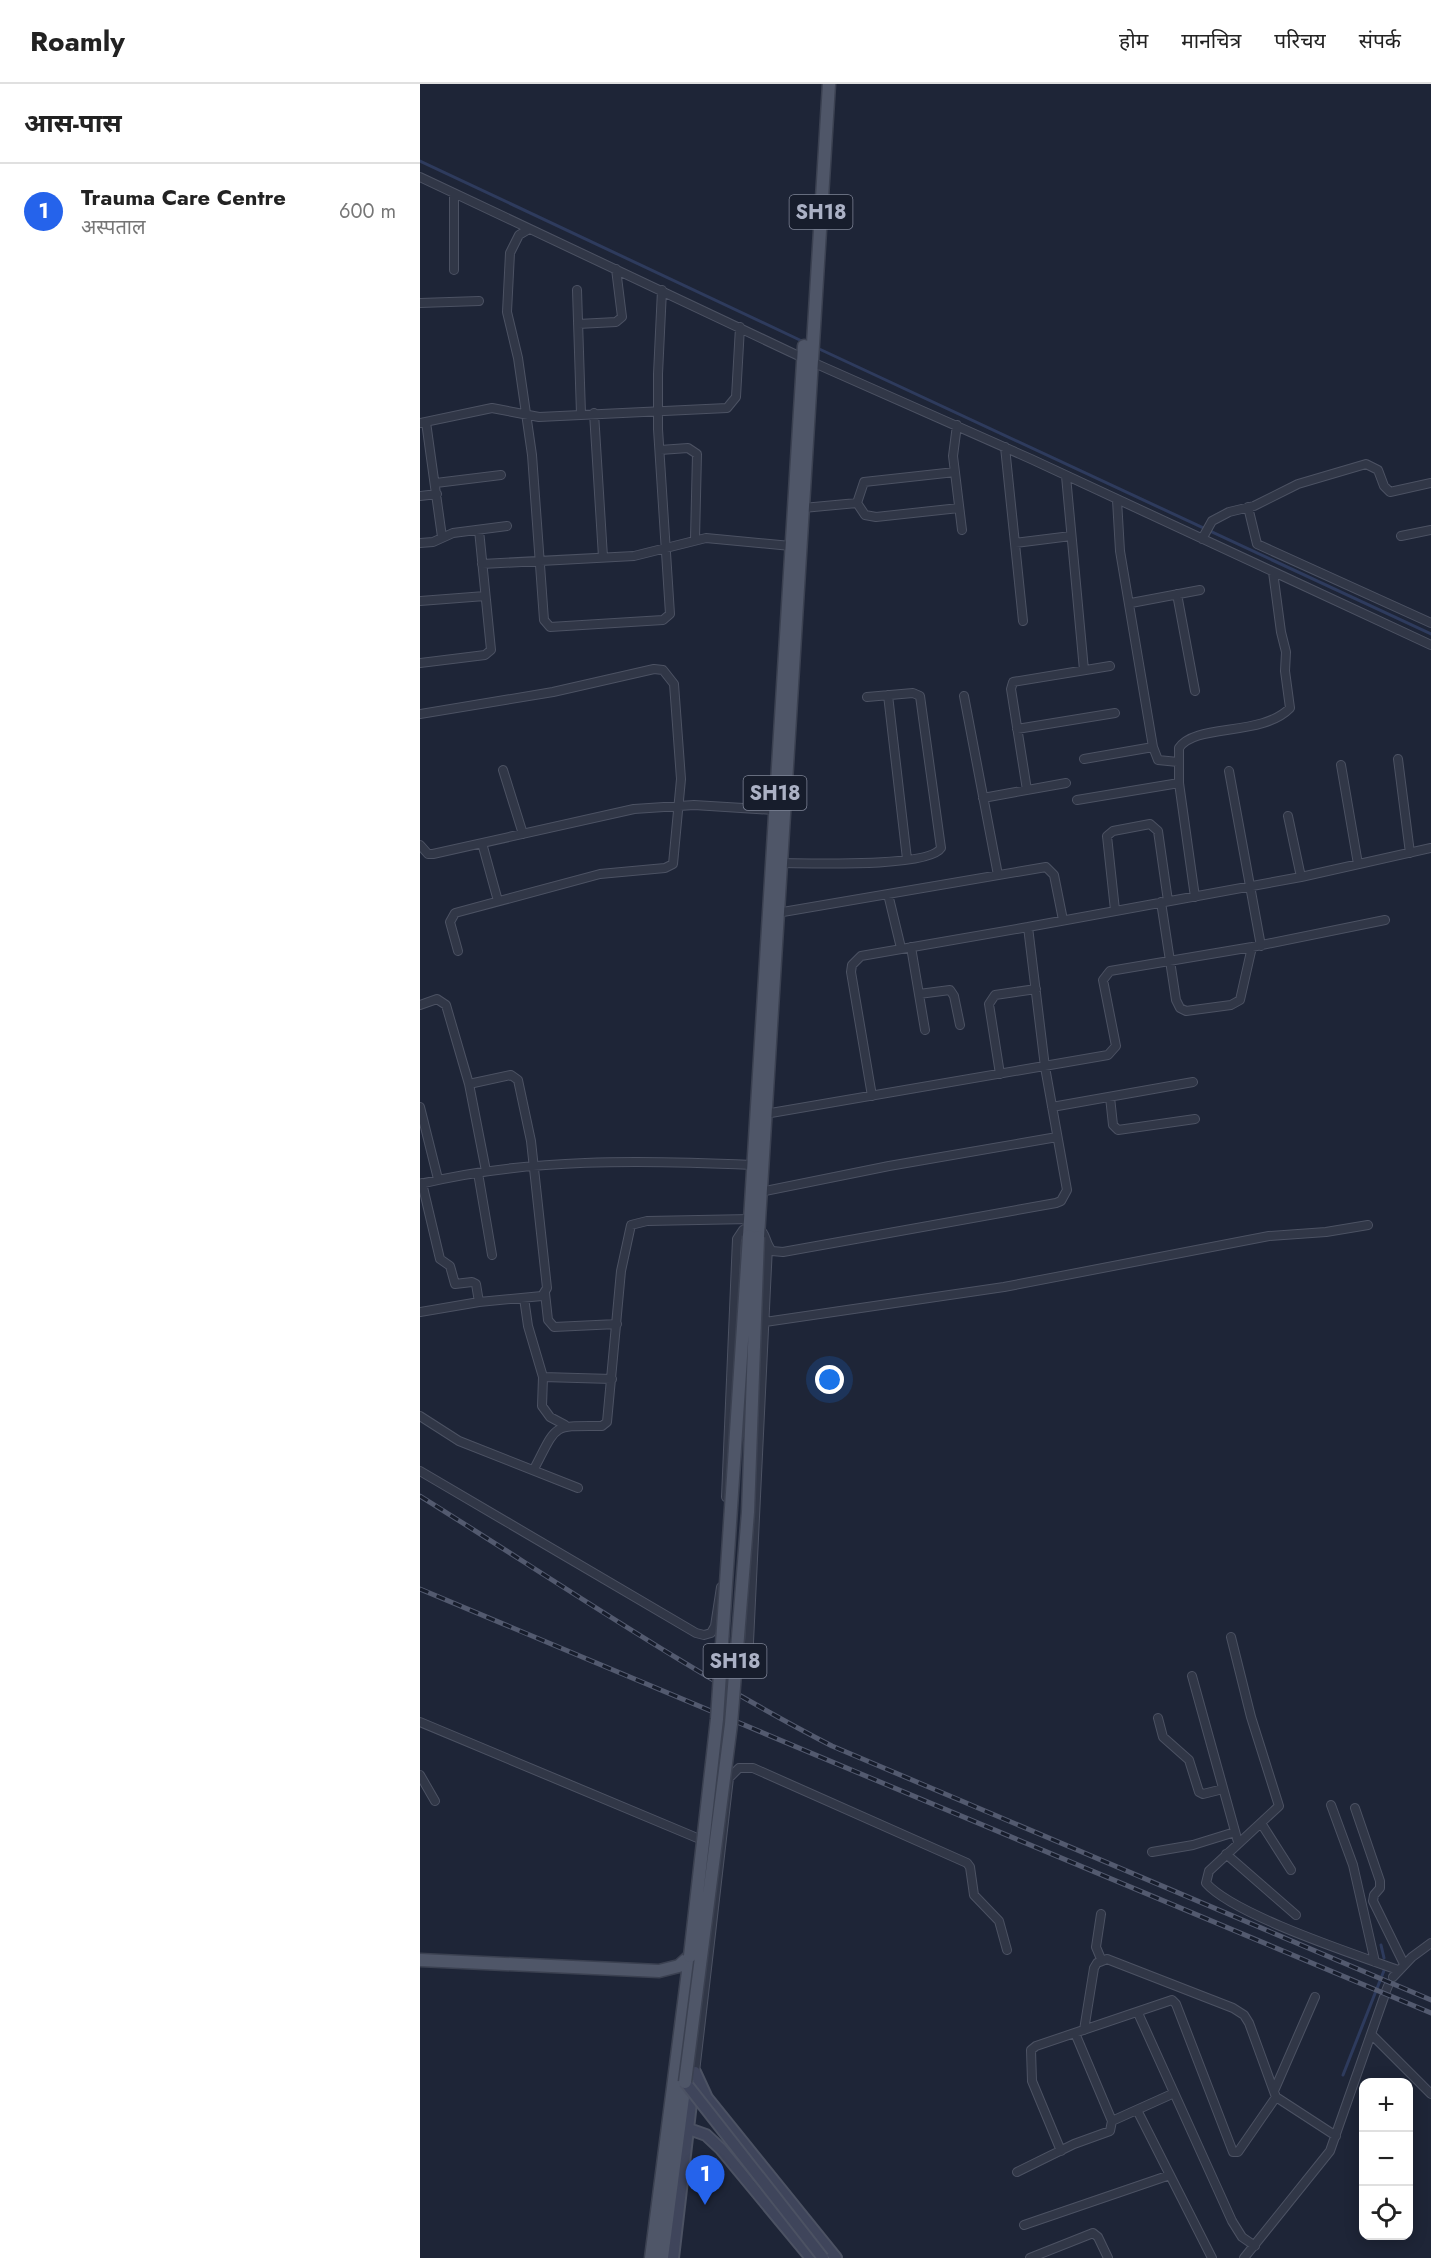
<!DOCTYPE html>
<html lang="hi">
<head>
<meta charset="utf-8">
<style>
	body { margin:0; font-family:Jost,"Noto Sans Devanagari",sans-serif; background:#f2f2f2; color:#222 }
	.controls { position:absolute; right:18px; bottom:18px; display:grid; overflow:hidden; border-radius:12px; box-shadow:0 3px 15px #0003 }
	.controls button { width:54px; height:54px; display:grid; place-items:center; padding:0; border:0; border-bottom:2px solid #e0e0e0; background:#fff; color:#222; font:30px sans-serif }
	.you { position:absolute; left:410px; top:1296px; width:21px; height:21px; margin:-15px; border:4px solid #fff; border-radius:50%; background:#1a73e8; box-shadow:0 0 0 9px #1a73e833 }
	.badge { display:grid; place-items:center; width:39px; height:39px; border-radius:50%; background:#2563eb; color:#fff; font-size:20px; font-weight:700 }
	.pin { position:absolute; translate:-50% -50px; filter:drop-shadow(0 2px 3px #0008) }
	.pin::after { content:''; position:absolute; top:32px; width:21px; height:18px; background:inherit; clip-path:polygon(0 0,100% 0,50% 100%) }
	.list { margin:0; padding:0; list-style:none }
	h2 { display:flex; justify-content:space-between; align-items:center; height:78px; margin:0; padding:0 24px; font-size:26px }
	h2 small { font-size:20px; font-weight:400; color:#767676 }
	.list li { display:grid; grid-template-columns:39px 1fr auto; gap:18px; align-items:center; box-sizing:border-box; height:96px; padding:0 24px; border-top:2px solid #e0e0e0 }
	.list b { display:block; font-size:22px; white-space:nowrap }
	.list p { margin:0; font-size:20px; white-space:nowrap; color:#767676 }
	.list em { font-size:20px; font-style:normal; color:#767676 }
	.icon { flex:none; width:33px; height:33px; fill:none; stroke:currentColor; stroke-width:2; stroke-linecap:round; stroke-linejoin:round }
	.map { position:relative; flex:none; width:1011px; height:2174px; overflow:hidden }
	header { display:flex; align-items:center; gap:36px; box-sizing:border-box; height:84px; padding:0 30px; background:#fff; border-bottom:2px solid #e0e0e0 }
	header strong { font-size:28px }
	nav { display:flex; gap:33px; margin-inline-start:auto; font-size:21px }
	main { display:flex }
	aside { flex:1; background:#fff }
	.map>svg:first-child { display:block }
</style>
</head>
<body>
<header>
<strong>Roamly</strong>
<nav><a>होम</a><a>मानचित्र</a><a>परिचय</a><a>संपर्क</a></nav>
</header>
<main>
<aside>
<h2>आस-पास<small></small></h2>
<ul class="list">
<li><span class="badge">1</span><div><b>Trauma Care Centre</b><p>अस्पताल</p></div><em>600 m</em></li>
</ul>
</aside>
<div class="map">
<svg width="1011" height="2174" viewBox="0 0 1011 2174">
	<rect width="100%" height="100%" fill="#1e2537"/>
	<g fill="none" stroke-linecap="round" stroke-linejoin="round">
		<path stroke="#2e3b5d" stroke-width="3" d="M0,77L384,258
			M395,263L1011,550
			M961,1861L964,1874
			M923,1991L965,1884"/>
		<defs>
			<path id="street" d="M0,93L383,274L611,375L1011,561
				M109,145L99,151L90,169L87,228L98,274L112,371L124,536L130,543L243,536L250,530L238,345V290L242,206
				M34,186V110
				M157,206L161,330
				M0,219L59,217
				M158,240L196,238L202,233L196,185
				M174,329L183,473
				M6,338L22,453
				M0,339L72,324L119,333L307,324L316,313L320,243
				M537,341L533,372L542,446
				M585,363L603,537
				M240,366L268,364L277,370L275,455
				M646,392L664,586
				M16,399L81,391
				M0,412L17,410
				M697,416L700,467L733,663L738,676L758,678
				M437,419L445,431L456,433L539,424
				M828,423L837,460L1011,539
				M383,424L437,419L444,398L535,388
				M981,452L1011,446
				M782,455L792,437L809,428L834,422L878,400L946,380L958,386L964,402L970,408L1011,399
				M0,459L13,458L33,449L87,442
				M595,459L651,452
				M62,480L214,472L286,454L371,462
				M757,510L775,607
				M0,517L65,512
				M711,519L780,506
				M0,579L65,571L71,566L59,446
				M468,611L487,775
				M544,612L578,791
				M0,630L133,608L234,585L243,586L254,600L261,695L253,780L245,784L180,790L35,829L30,838L38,867
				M597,645L695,629
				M664,675L733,663
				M978,675L990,769
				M921,681L938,780
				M83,686L103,750
				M809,687L841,862
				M607,706L591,605L593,598L690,582
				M563,714L646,699
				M657,716L759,699
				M868,732L881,793
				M62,759L78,817
				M0,761L8,770H13L214,725L274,721L354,726
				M360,779C386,779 509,784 521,764L500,612L493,609L447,613
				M468,810L481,864
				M775,813L759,699V664C775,639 842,653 870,624L865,587L866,568L861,548L853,488
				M741,818L756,916L760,924L766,927L811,921L820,916L832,863
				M695,826L687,752L693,747L730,740L738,747L748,817
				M357,829L626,783L634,791L643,836
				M608,843L881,793L1011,764
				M491,863L505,946
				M499,910L530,906L534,912L540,941
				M0,921L17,915L26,921L49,1000L66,1087
				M580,990L569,920L575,911L616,905
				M690,1013L693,1041L698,1046L775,1035
				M0,1023L18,1095
				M632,1023L773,998
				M345,1030L688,971L696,962L683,896L690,887L832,863L965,836
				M58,1089L72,1171
				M2,1099L20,1175L30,1182L35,1200L52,1198L56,1200L59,1218
				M0,1100C107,1074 223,1076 332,1081
				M340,1108L469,1082L637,1053
				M125,1209L128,1236L134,1243L197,1240
				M104,1214L108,1242L123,1293L122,1322L130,1333L145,1341
				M0,1228L59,1218L122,1212L127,1204L111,1057L98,996L91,991L49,1000
				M345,1238L584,1203L849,1152L906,1148L948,1141
				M123,1293L192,1295
				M0,1332L39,1357L158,1404
				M114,1385C138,1339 131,1342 182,1342L187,1338L201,1187L211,1141L227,1137L330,1135
				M0,1387L276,1549L284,1551L291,1549L295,1542L301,1503
				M306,1413L317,1155L323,1146C350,1140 341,1154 352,1167L363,1168L636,1119L641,1117L647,1106L625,983L608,843L441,872L432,881L431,888L452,1012
				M811,1553L831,1633L859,1722L789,1787L786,1799C814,1831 934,1870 978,1886
				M328,1579L348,1162
				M772,1592L818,1758
				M738,1634L743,1653L769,1676L779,1708L783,1710L803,1705
				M0,1638L282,1756
				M0,1691L15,1717
				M911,1721L933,1781L955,1878
				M935,1724L960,1797V1804L954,1811L953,1817L984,1880
				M841,1739L871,1786
				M732,1768L773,1761L815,1748
				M806,1770L876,1831
				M681,1830L676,1863L681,1875
				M973,1893L992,1873L1011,1859
				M966,1907L968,1902
				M718,1929L812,2137L822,2153L835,2162
				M664,1946L674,1884L677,1879L687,1875L813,1924L824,1931L829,1939L856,2013L916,2052
				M655,1949L692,2037
				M952,1951L1011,2010
				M275,1988L309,1694L319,1684H333L547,1779L550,1783L554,1811L579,1837L587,1866
				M854,2007L895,1913
				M717,2026L792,2174
				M641,2067L612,1997L611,1966L616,1962L752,1916L756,1920L813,2068H818L856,2013
				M597,2088L654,2060L690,2047L692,2037L752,2010
				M604,2141L750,2091
				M610,2174L673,2149L678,2153L688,2174
				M824,2174L910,2067L964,1913"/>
			<path id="secondary" d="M275,1988L287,2014L416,2174
				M269,2045L286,2051L301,2065L391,2174
				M253,2174L273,2002"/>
			<path id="primary" d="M329,1152L384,262
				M338,1153L409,0
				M0,1876L239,1887L259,1882L270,1872
				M231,2174L270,1872
				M242,2174L265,1998"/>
		</defs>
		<use href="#street" stroke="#4c5263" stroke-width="10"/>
		<use href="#secondary" stroke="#4c5263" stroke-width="14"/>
		<use href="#primary" stroke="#3b4151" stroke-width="15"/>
		<use href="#street" stroke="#313747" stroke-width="8"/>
		<use href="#secondary" stroke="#3f455b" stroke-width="10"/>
		<use href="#primary" stroke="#4f5668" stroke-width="12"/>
		<defs>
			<path id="rail" d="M0,1412C136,1497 269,1588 412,1662L1011,1916
				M0,1505L1011,1929"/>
		</defs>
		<use href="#rail" stroke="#535a6f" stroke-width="5"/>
		<use href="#rail" stroke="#171d2c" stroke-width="3" stroke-dasharray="9" stroke-linecap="butt"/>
		<defs>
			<path id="secondary-bridge" d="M265,1998L403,2174"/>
			<path id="primary-bridge" d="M270,1872L297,1635L329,1152
				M265,1998L311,1640L328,1428L338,1153"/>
		</defs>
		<use href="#secondary-bridge" stroke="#4c5263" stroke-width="14" stroke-linecap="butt"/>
		<use href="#primary-bridge" stroke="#3b4151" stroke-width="15" stroke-linecap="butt"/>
		<use href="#secondary-bridge" stroke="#3f455b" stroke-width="10"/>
		<use href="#primary-bridge" stroke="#4f5668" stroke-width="12"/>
	</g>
	<g text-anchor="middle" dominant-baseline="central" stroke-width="5" stroke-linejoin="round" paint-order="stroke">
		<g fill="#171d2c" stroke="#7f8597" stroke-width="1.5">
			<rect x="369.5" y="111" width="63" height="34" rx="4.5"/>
			<rect x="323.5" y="692" width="63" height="34" rx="4.5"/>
			<rect x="283.5" y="1560" width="63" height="34" rx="4.5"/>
		</g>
		<g font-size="20" font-weight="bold" fill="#abb1c5">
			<text x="401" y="128">SH18</text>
			<text x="355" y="709">SH18</text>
			<text x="315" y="1577">SH18</text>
		</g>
	</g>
</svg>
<div class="controls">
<button>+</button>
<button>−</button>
<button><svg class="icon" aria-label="locate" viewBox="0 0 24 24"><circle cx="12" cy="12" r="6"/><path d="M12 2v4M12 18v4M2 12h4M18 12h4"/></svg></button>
</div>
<div class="you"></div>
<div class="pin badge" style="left:285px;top:2121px">1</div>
</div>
</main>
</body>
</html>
